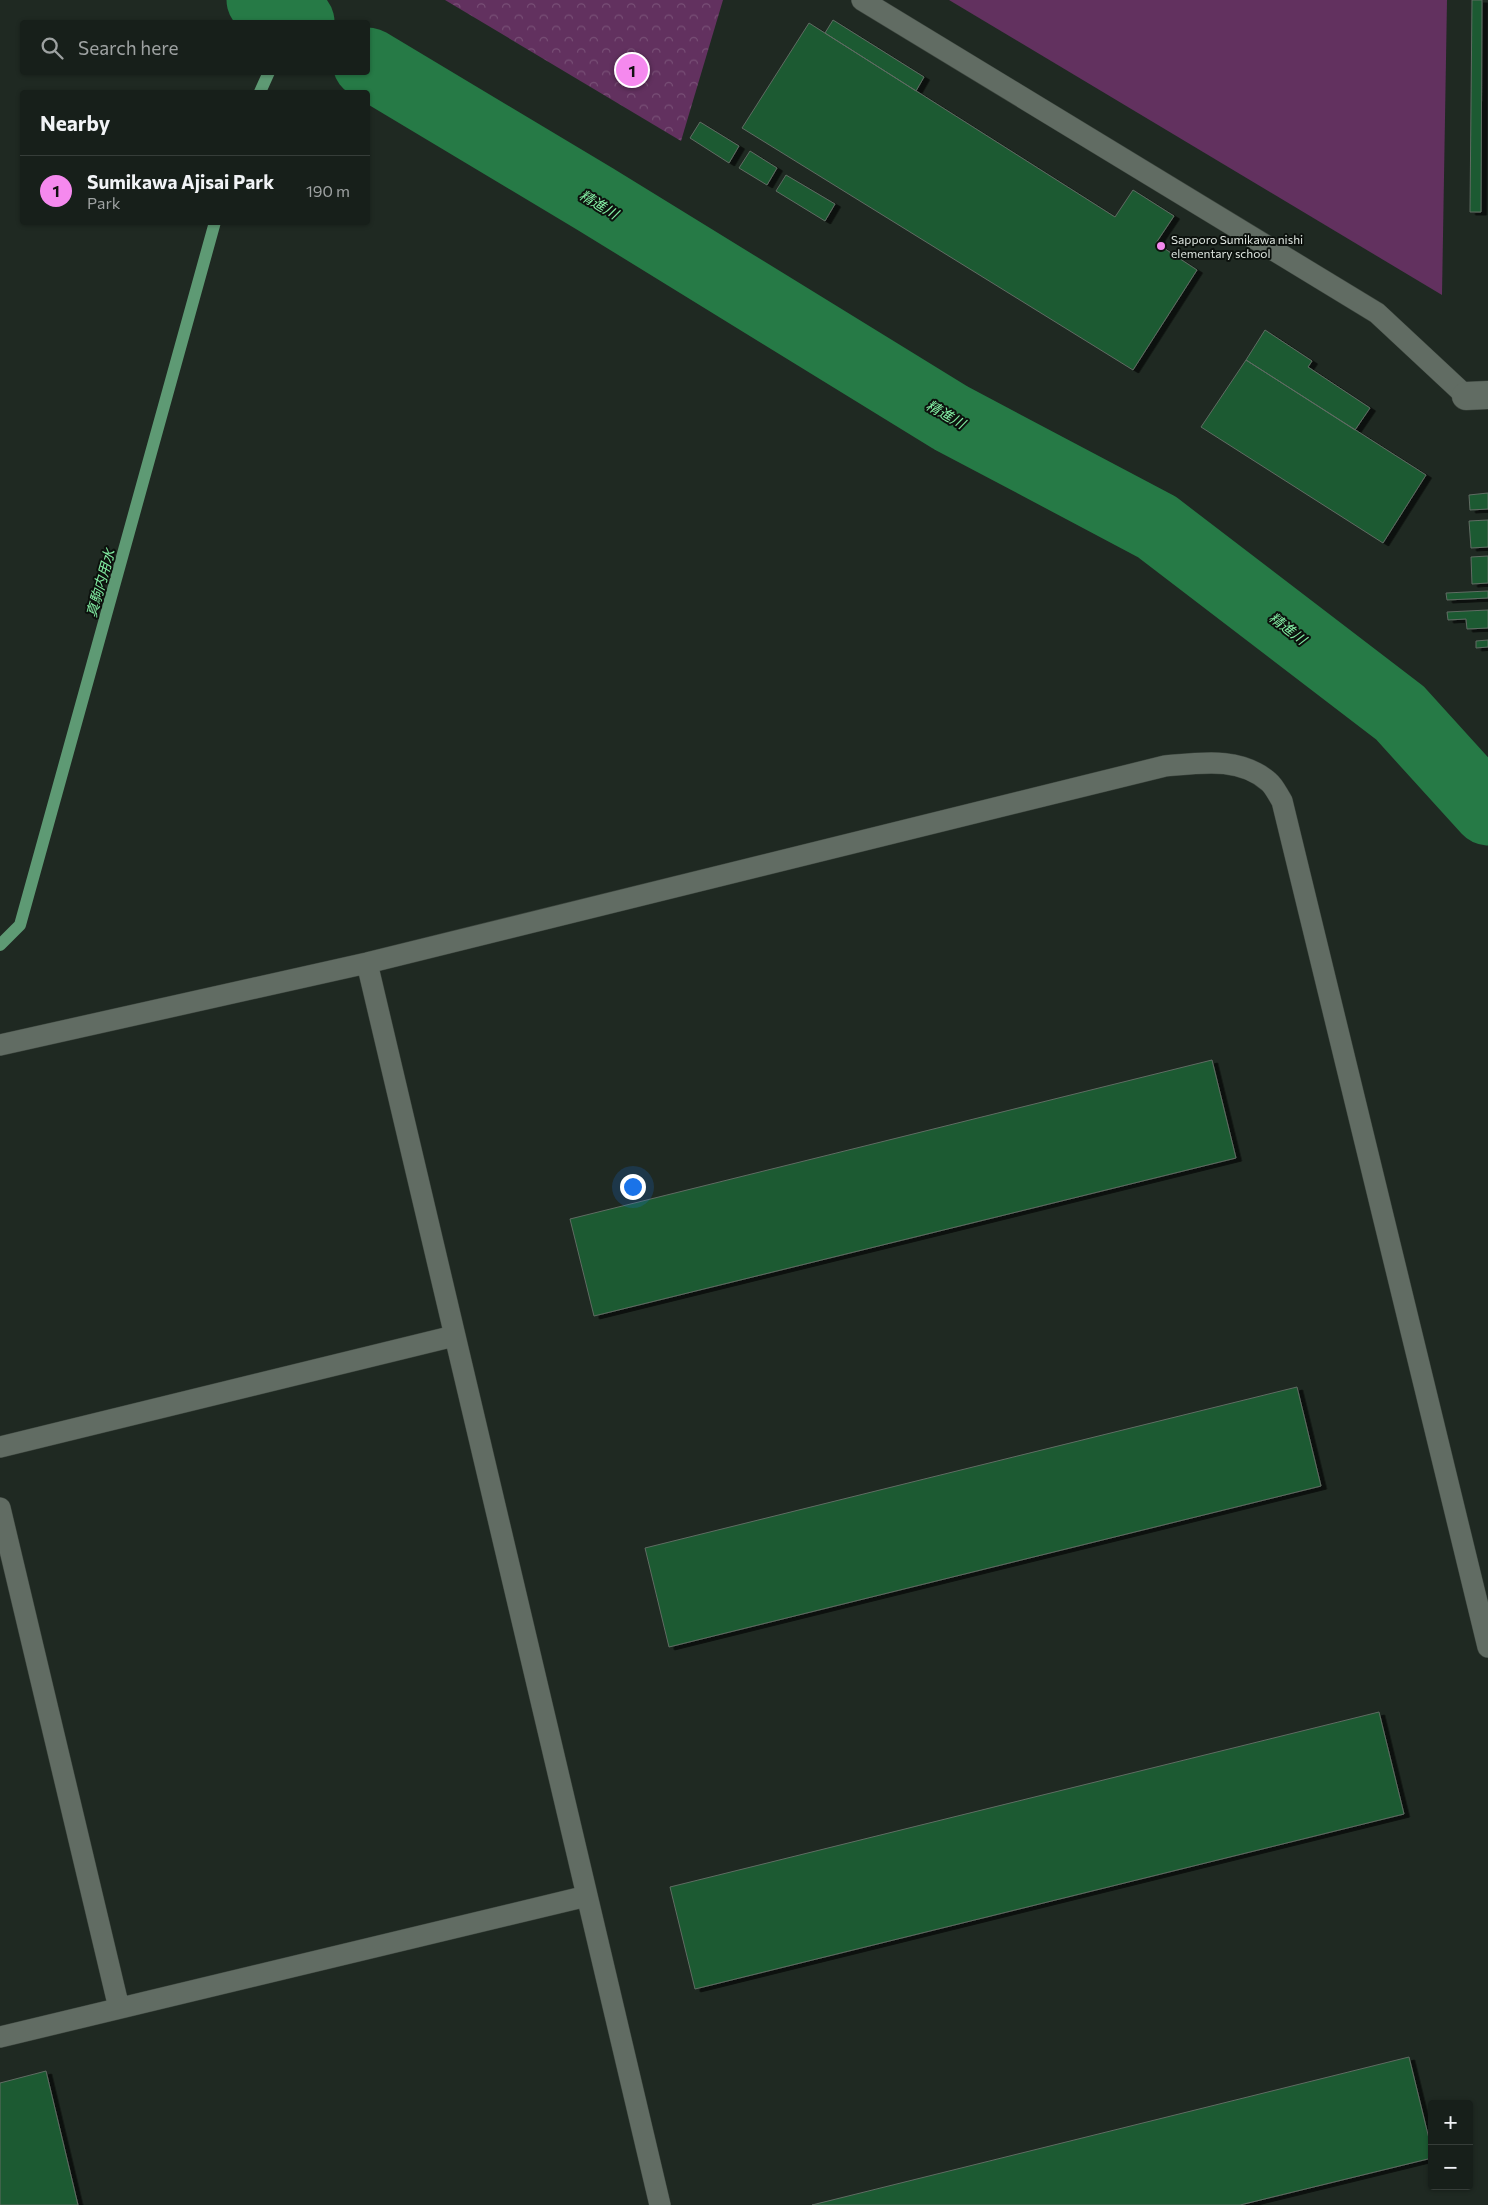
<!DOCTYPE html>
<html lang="en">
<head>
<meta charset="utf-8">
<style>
	body { margin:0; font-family:Commissioner,"Noto Sans JP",sans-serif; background:#202723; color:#f1f3f6 }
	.controls { position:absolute; right:15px; bottom:15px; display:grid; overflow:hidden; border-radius:5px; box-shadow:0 1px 4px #0004 }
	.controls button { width:45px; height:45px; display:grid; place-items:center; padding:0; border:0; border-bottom:1px solid #363d39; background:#171f1a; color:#f1f3f6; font:25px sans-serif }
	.you { position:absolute; left:632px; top:1186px; width:18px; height:18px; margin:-12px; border:4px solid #fff; border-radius:50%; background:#1a73e8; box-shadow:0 0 0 8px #1a73e833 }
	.badge { display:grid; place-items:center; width:32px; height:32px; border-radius:50%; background:#f589ee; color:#111; font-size:16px; font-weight:700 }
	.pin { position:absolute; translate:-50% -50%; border:2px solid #fff; box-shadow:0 1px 5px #0006 }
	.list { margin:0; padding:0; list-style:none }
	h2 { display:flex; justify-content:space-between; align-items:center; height:65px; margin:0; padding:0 20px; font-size:21px }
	h2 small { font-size:16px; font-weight:400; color:#9ea2a2 }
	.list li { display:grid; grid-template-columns:32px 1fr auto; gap:15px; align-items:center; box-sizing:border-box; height:70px; padding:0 20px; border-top:1px solid #363d39 }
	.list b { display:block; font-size:19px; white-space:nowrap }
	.list p { margin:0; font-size:16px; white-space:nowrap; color:#9ea2a2 }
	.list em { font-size:16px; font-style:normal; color:#9ea2a2 }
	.icon { flex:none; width:28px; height:28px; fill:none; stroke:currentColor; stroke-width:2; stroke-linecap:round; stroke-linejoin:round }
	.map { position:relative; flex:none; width:1488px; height:2205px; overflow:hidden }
	.search { position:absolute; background:#171f1a; box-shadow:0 1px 4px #0004; left:20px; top:20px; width:350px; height:55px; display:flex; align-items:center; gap:12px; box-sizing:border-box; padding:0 18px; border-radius:5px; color:#9ea2a2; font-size:19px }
	.panel { position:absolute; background:#171f1a; box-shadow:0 1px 4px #0004; left:20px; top:90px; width:350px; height:135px; border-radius:5px }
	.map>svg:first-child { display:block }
</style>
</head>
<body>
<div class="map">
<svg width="1488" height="2205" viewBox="0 0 1488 2205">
	<defs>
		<pattern id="park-crowns" width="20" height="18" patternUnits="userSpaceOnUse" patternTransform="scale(1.25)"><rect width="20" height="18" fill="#62315f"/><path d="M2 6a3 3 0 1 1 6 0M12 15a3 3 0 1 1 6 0" fill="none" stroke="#784f76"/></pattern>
		<filter id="shadow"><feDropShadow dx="5.5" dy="3" stdDeviation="0" flood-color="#0009"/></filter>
	</defs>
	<rect width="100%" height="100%" fill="#1f2922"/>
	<path fill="#62315f" d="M949,0H1447L1442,295Z"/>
	<path fill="url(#park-crowns)" d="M445,0H723L681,141Z"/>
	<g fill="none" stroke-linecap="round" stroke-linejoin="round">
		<path stroke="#5e9a74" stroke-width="12" d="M292,22L293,19
			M260,92L269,72
			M0,945L20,925L215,222"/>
		<path stroke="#267a46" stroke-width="71" d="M262,0L299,22
			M368,63L595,199L951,418L1157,527L1400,713L1488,810"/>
	</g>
	<path fill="#1a5a32" stroke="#606c63" filter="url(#shadow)" d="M1472,0H1482L1481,212H1470Z
		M833,20L924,77L916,91L825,33Z
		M809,23L1115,217L1133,190L1174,216L1156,243L1197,270L1133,370L742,128Z
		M700,122L739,146L729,163L690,138Z
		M750,151L777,168L767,185L739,168Z
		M786,175L835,204L825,221L776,191Z
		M1265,330L1312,361L1308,367L1370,408L1355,430L1246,360Z
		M1246,360L1426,475L1383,543L1201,427Z
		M1488,493V509L1470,510L1469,495Z
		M1488,520V547L1471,548L1469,521Z
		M1488,556V583L1472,584L1471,557Z
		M1488,591V598L1447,600L1446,593Z
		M1488,610V628L1467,629L1466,619L1448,620L1447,612Z
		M1488,640V647L1476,648V641Z
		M1212,1060L1236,1158L594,1316L570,1219Z
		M1297,1387L1321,1486L669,1647L645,1548Z
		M1379,1712L1404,1814L695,1989L670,1887Z
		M1409,2057L1432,2151V2158L1240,2205H812Z
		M46,2071L78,2205H0V2083Z"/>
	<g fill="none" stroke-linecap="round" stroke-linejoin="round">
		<defs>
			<path id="service" d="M862,0L1377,313L1466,396
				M367,963L660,2205
				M0,1045L367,963L1165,766C1200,763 1240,756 1269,782C1274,786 1278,795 1282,801L1488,1647
				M0,1447L454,1336
				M0,1508L119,2008
				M0,2037L587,1896"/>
			<path id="minor" d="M1466,396L1488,395"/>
		</defs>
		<use href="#service" stroke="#3c453e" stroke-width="22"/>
		<use href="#minor" stroke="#3c453e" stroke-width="29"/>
		<use href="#service" stroke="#616c63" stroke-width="21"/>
		<use href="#minor" stroke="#616c63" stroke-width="28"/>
	</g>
	<circle fill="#f589ee" stroke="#0c110d" stroke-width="2" cx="1161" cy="246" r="5"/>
	<g text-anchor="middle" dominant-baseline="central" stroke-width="4" stroke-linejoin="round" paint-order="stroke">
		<g font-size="12" fill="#dfe6e1" stroke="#0c110d" text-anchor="start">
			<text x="1171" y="239">Sapporo Sumikawa nishi<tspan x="1171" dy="14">elementary school</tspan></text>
		</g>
		<g font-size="14" font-style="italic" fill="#83efa4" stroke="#0c110d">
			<text transform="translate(599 204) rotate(31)">精進川</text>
			<text transform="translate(946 414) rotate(30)">精進川</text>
			<text transform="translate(100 583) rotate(-74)">真駒内用水</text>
			<text transform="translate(1288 628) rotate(38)">精進川</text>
		</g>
	</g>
</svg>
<div class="controls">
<button>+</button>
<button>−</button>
</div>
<div class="you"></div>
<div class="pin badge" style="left:632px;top:70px">1</div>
<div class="search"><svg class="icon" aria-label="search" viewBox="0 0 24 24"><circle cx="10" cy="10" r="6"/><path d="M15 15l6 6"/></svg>Search here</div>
<section class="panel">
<h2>Nearby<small></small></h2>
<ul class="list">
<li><span class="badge">1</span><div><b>Sumikawa Ajisai Park</b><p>Park</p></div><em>190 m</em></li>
</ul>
</section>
</div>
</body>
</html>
